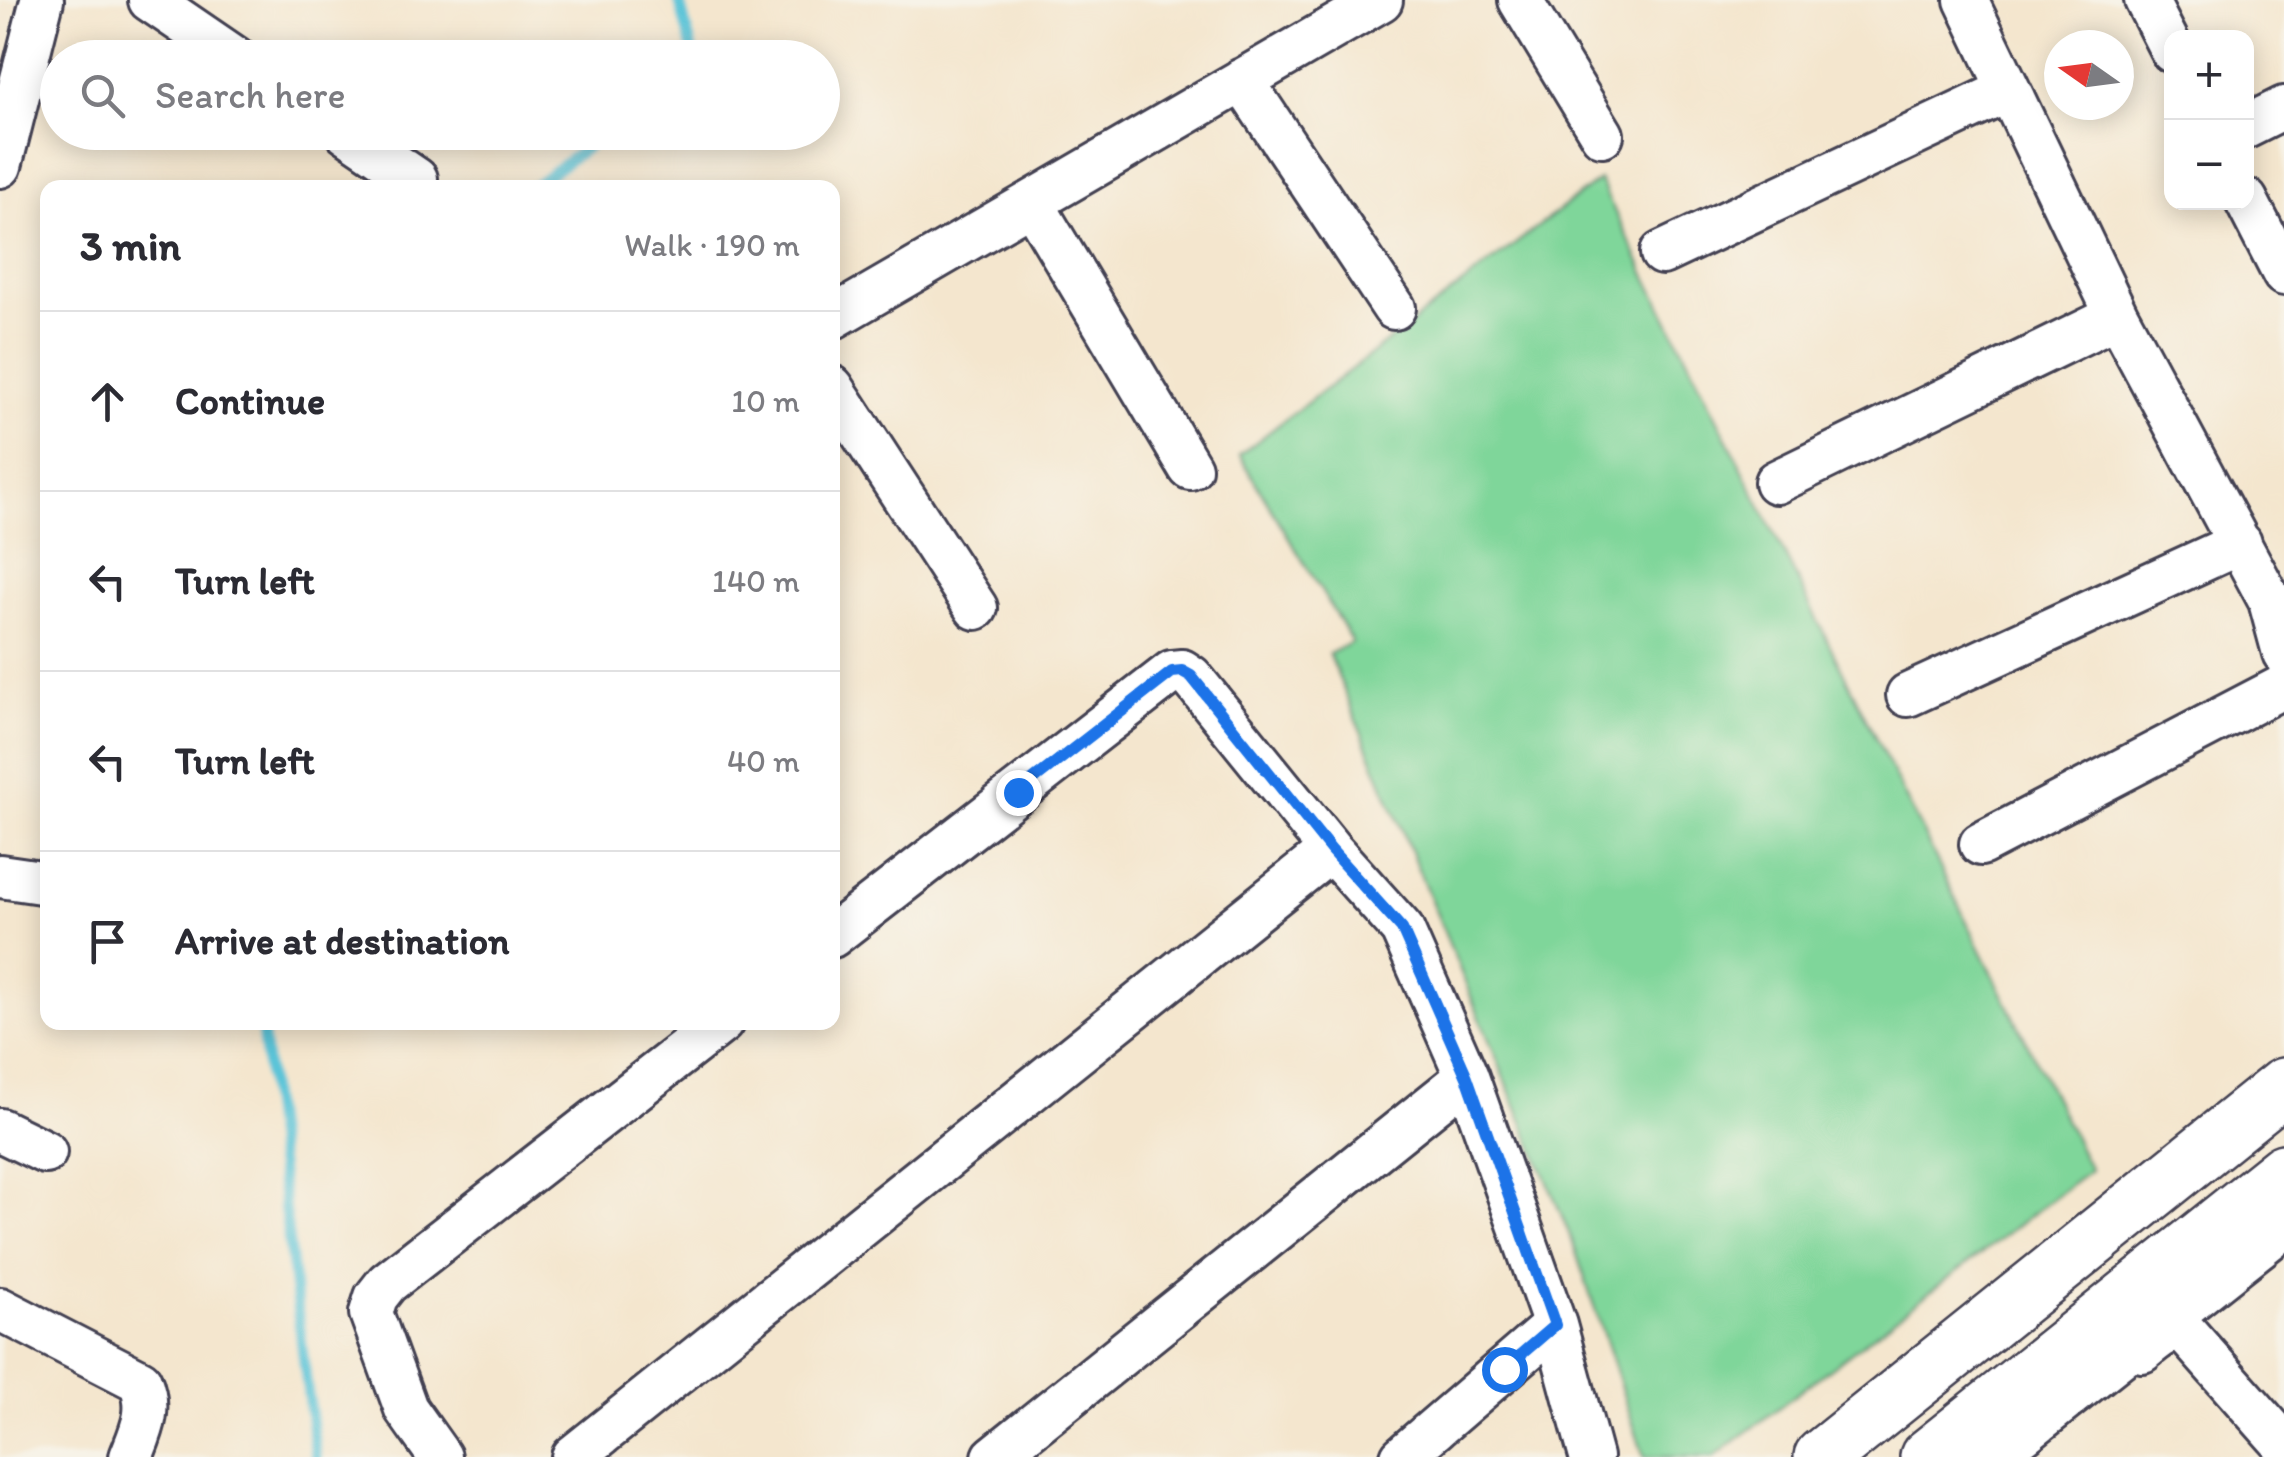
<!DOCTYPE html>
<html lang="en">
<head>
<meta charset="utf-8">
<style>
	body { margin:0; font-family:Itim,sans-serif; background:#f2f2f3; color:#2b2b33 }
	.controls { position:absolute; right:30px; top:30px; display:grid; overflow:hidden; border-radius:20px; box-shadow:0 5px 25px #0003 }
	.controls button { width:90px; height:90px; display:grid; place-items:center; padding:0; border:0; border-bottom:2px solid #e1e1e2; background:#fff; color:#2b2b33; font:50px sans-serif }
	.compass { position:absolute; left:2044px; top:30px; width:90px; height:90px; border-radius:50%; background:#fff; box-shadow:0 5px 25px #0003; rotate:284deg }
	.stop { position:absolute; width:30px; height:30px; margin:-22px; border:8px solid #1a73e8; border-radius:50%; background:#fff }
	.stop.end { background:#1a73e8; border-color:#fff; box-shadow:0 2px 10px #0008 }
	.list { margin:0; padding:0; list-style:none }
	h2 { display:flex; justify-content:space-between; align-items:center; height:130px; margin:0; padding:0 40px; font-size:42px }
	h2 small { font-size:32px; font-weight:400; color:#7c7c81 }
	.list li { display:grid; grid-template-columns:65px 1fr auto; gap:30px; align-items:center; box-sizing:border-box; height:180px; padding:0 40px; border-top:2px solid #e1e1e2 }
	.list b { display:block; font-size:38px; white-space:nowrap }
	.list em { font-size:32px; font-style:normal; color:#7c7c81 }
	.icon { flex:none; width:55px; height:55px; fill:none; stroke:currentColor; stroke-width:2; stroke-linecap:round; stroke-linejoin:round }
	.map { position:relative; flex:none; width:2284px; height:1457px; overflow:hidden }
	.search { position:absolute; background:#fff; box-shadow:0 5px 25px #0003; left:40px; top:40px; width:800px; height:110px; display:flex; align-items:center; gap:25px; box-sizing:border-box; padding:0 35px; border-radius:55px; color:#7c7c81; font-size:38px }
	.panel { position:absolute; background:#fff; box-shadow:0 5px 25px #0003; left:40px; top:180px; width:800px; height:850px; border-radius:20px }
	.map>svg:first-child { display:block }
</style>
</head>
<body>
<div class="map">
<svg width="2284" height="1457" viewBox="0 0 2284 1457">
	<rect width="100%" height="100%" fill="#f7f3e8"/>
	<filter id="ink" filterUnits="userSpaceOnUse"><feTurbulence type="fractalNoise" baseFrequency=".01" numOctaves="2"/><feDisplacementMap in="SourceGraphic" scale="20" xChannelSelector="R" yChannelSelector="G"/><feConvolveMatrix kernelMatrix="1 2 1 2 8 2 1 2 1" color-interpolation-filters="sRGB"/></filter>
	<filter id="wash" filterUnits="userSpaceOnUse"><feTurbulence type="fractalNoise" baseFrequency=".0048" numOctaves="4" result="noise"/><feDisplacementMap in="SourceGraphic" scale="40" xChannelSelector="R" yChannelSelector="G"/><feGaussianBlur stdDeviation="2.25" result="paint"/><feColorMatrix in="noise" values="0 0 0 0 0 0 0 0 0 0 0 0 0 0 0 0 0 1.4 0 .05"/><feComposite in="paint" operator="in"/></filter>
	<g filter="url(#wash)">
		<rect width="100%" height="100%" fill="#f4e6ce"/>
		<path fill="#7fd69a" stroke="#507c6a" stroke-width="2.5" d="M1599,180L2090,1170L1714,1457H1644L1573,1243L1329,654L1352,642L1239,455Z"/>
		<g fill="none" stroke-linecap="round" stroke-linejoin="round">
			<path stroke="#5bc4d8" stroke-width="11" d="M679,0L694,58
				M531,188L607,132
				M261,1022L316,1457"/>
		</g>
	</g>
	<g filter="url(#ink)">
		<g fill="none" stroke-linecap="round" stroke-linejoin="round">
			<defs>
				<path id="street" d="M150,0L235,58
					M1520,0L1602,135
					M1966,0L2117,316L2270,601L2284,653
					M2146,0L2172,51
					M1242,80L1394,308
					M2246,127L2284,108
					M347,132L416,179
					M0,166L42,0
					M2246,200L2284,274
					M1032,203L1190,468
					M1662,253L2009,90
					M832,318L1381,0
					M832,387L976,608
					M1776,482L2117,316
					M1908,695L2240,543
					M1981,844L2284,686
					M0,876L48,883
					M832,936L1172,672L1182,671L1191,677L1331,850L1402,929L1467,1077L1555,1325L1591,1457
					M0,1130L45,1152
					M0,1309L140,1381C152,1410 142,1429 131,1457
					M2142,1351C2154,1341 2169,1327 2184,1331L2284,1444
					M440,1457L406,1409L371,1313L376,1297L387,1283L722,1022
					M573,1457L1331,850
					M994,1457L1467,1077
					M1402,1457L1555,1325
					M1993,1457L2284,1227"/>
				<path id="highway" d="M1822,1457L2284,1086
					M1928,1457L2284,1172"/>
			</defs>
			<use href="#street" stroke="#423f51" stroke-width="48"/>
			<use href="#highway" stroke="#423f51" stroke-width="60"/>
			<use href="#street" stroke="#fff" stroke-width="42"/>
			<use href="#highway" stroke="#fff" stroke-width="55"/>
		</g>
	</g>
	<g fill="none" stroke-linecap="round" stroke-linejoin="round" filter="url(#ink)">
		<path stroke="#1a73e8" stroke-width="12" d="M1018,792L1172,672L1182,671L1191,676L1331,850L1402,929L1467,1077L1555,1325L1504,1369"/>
	</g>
</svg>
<div class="controls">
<button>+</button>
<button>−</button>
</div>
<svg class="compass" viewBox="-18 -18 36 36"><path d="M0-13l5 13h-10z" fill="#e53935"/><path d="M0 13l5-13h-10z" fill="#7c7c81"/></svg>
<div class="stop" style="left:1504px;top:1369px"></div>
<div class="stop end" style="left:1018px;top:792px"></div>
<div class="search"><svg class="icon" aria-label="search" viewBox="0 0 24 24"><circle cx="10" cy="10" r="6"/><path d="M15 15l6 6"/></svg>Search here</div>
<section class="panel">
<h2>3 min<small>Walk · 190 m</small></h2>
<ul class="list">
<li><svg class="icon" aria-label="ahead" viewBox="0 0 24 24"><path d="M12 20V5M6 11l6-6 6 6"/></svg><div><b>Continue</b></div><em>10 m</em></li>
<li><svg class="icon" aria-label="left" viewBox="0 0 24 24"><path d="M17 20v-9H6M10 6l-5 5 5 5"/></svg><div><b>Turn left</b></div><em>140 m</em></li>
<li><svg class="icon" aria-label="left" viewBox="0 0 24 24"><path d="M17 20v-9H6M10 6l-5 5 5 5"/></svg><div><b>Turn left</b></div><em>40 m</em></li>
<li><svg class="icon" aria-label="arrive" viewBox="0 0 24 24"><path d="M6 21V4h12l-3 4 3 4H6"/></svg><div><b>Arrive at destination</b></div></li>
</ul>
</section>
</div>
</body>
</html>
